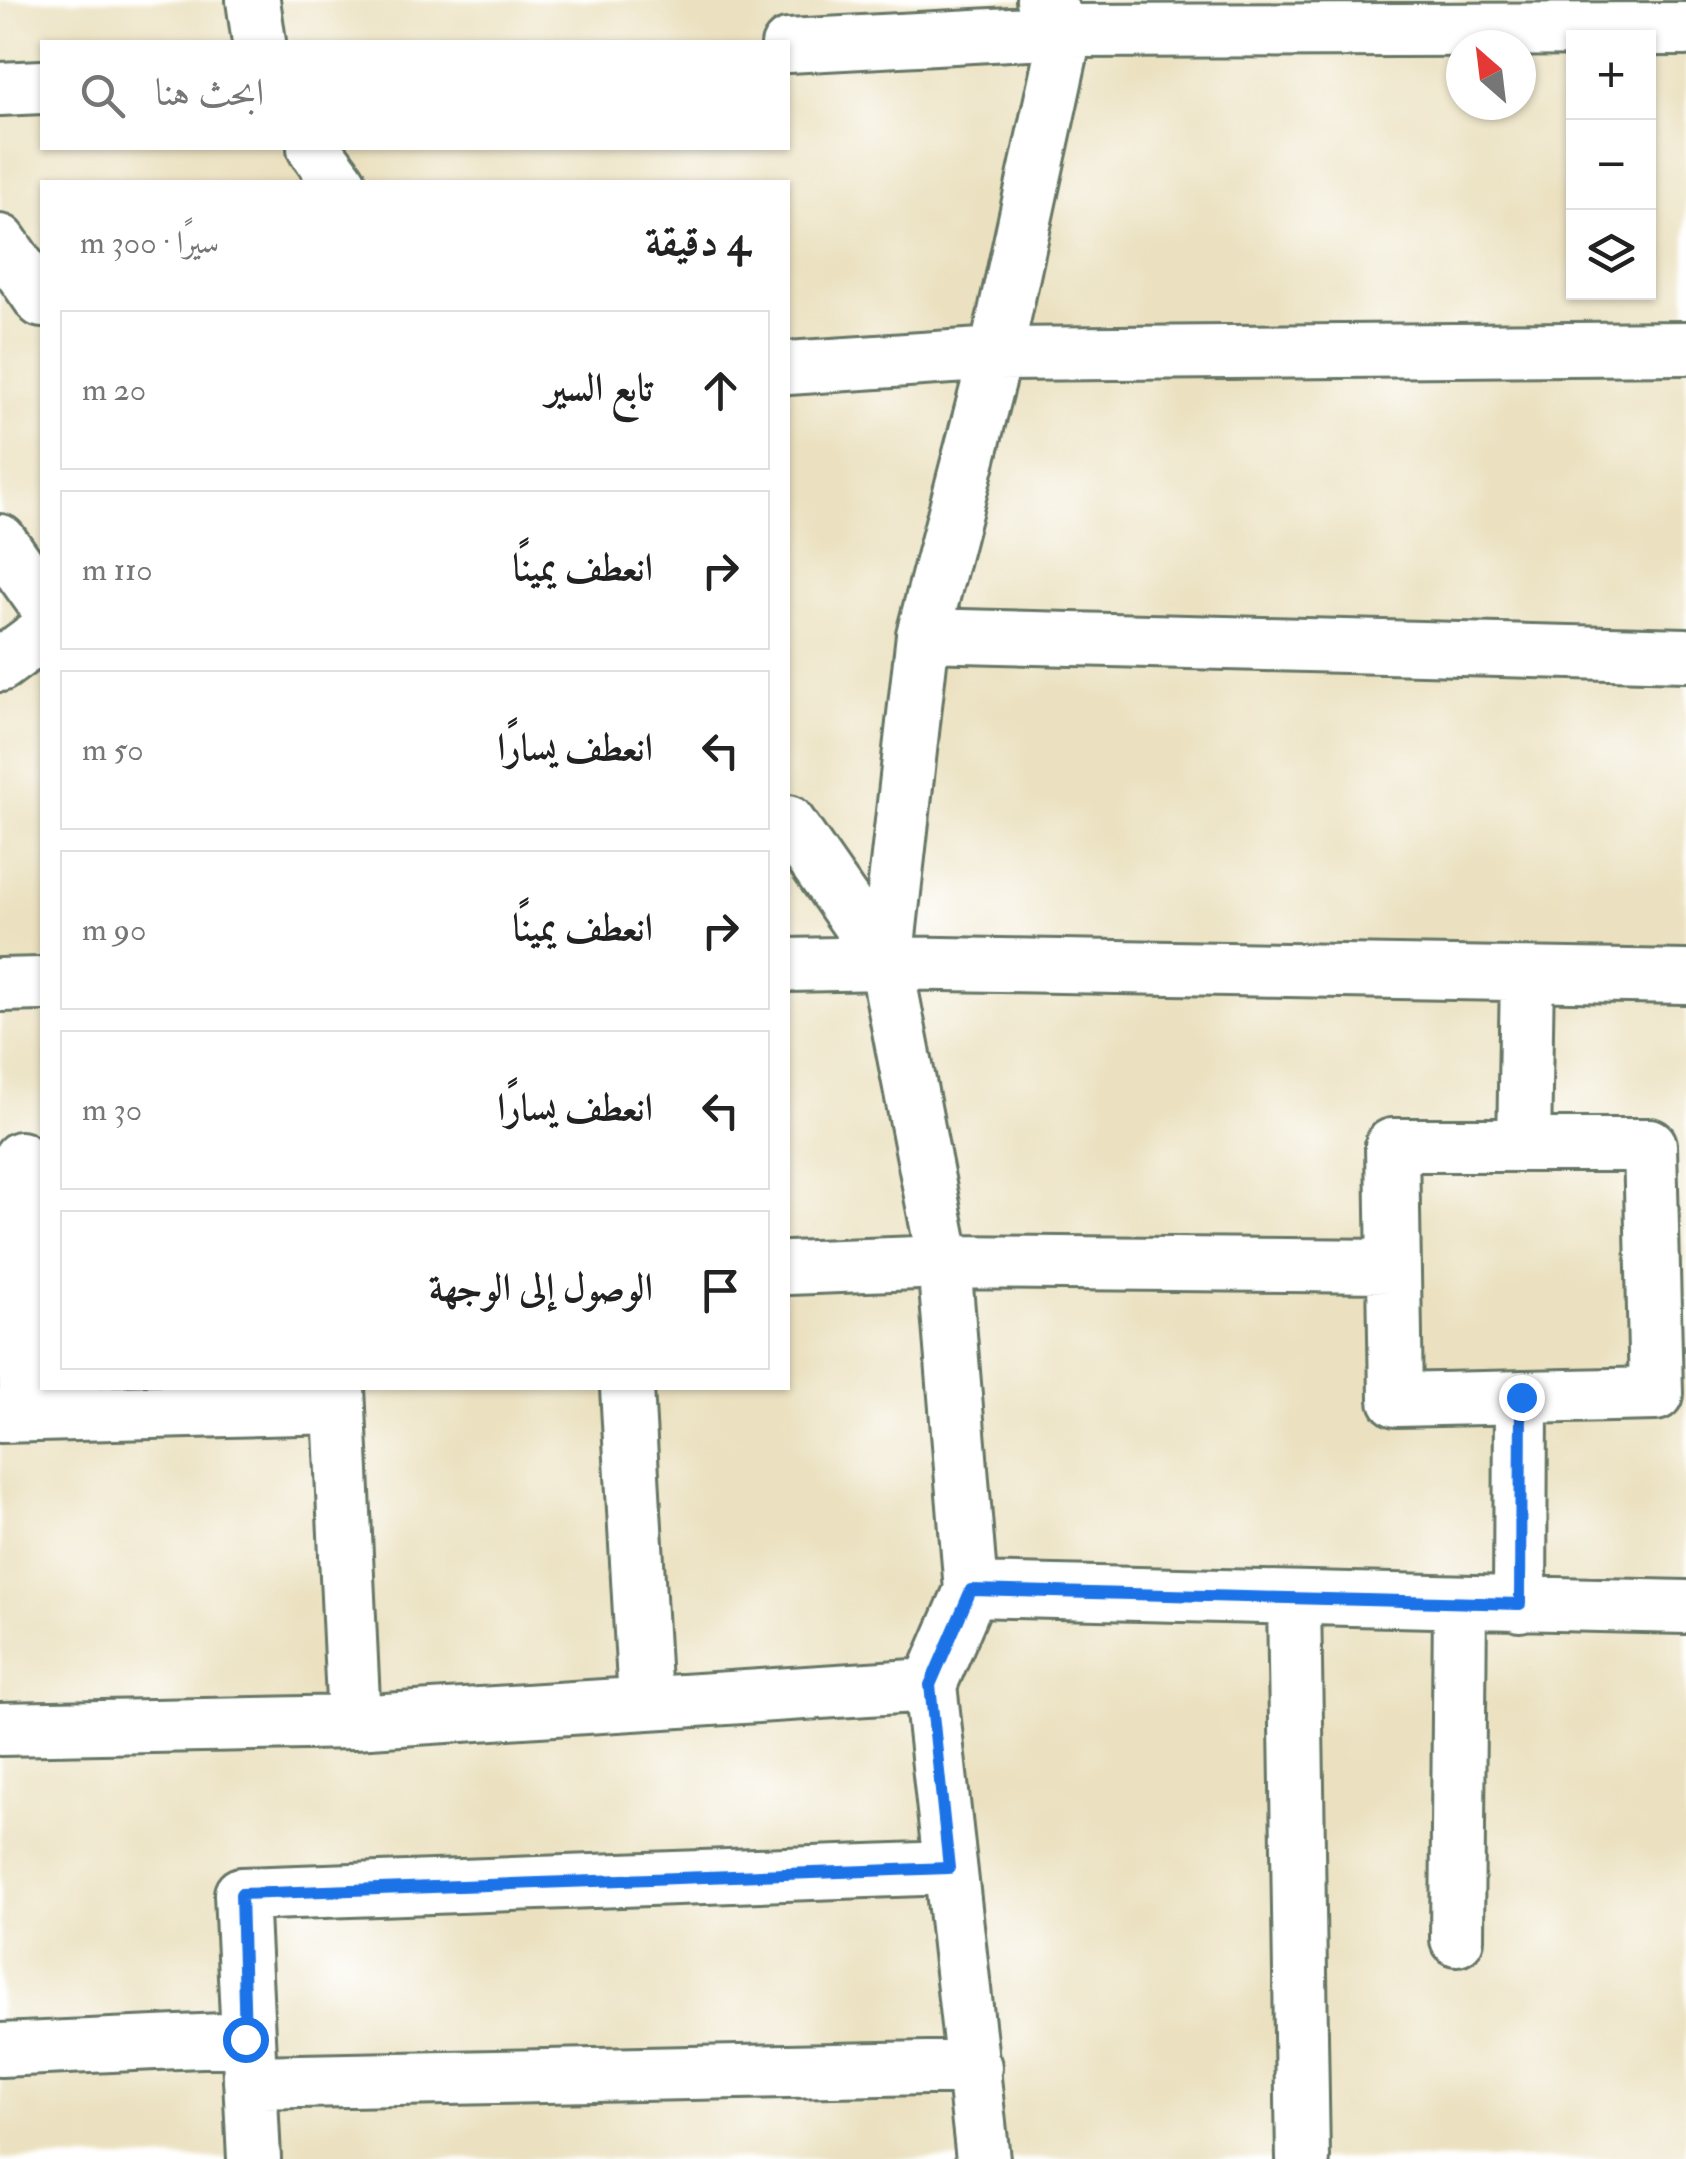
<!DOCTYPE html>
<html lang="ar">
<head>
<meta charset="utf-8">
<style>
	body { margin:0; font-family:"IM FELL Double Pica",Amiri,serif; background:#f6f6f6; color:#222; direction:rtl }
	.controls { position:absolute; right:30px; top:30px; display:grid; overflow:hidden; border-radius:0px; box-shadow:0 2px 8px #0004 }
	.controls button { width:90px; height:90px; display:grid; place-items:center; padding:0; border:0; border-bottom:2px solid #e0e0e0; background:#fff; color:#222; font:50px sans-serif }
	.compass { position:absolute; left:1446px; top:30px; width:90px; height:90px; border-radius:50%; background:#fff; box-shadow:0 2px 8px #0004; rotate:332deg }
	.stop { position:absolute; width:30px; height:30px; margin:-22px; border:8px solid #1a73e8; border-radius:50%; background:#fff }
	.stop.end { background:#1a73e8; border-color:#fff; box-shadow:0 2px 10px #0008 }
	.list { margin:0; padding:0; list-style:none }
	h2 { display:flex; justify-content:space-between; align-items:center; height:130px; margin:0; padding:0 40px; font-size:42px }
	h2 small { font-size:32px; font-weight:400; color:#767676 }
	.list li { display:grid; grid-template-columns:65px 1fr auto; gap:30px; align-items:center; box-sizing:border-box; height:160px; margin:0 20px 20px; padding:0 20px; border:2px solid #e0e0e0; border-radius:0px }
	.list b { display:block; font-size:38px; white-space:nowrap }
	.list em { font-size:32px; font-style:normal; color:#767676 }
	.icon { flex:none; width:55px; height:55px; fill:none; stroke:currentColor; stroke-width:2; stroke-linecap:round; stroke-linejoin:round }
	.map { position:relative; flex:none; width:1686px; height:2159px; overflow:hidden; direction:ltr }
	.search { position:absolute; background:#fff; box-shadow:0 2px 8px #0004; left:40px; top:40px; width:750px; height:110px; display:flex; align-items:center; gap:25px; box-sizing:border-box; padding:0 35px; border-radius:0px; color:#767676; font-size:38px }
	.panel { position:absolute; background:#fff; box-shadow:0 2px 8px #0004; left:40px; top:180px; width:750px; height:1210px; border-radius:0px; direction:rtl }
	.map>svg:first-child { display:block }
</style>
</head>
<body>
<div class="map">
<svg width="1686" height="2159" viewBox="0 0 1686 2159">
	<rect width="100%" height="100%" fill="#fff"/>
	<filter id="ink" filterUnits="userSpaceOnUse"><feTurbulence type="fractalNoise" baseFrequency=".01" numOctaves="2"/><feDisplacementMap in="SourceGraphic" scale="20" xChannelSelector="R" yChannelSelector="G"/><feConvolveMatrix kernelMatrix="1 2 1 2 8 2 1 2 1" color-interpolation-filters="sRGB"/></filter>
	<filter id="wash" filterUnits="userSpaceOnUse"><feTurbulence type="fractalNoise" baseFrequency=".0048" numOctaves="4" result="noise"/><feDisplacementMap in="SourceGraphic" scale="40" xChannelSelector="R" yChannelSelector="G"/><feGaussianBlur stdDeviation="2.25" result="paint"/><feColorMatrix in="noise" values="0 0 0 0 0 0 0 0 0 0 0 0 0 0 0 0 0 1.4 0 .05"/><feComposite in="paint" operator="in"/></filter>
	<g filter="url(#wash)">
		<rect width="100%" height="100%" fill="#ebe1c0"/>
	</g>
	<g filter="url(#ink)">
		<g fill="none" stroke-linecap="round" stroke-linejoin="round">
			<defs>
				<path id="minor" d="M253,0L259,42
					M788,46L1066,31L1686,29
					M0,89L42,87
					M314,148L339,182
					M0,241L42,301
					M788,368L996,354L1686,348
					M0,541L42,600
					M923,635L1686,655
					M0,665L42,634
					M788,822L886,963L944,1262L971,1590
					M886,963L923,635L996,354L1066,31L1043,0
					M788,965L886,963L1686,977
					M0,985L42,984
					M1392,1145H1650L1656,1394L1396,1400Z
					M1524,1145L1527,975
					M20,1158L26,1415
					M788,1268L944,1262L1392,1266
					M338,1388L354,1722
					M627,1388L645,1701
					M0,1416L339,1407
					M1294,1600L1303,2159
					M1520,1605L1521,1397
					M0,1729L354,1722L930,1685
					M1457,1939L1460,1603
					M0,2050L245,2039
					M250,2082L975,2067
					M254,2159L241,1894L949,1868
					M983,2159L930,1685L971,1590L1686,1607"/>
			</defs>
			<use href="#minor" stroke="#667665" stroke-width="58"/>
			<use href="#minor" stroke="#fff" stroke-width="52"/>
		</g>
	</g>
	<g fill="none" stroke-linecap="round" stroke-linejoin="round" filter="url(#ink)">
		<path stroke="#1a73e8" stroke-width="12" d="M245,2039L241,1894L949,1868L930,1685L971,1590L1520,1604L1521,1397"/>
	</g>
</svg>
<div class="controls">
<button>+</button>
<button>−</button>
<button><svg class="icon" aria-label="layers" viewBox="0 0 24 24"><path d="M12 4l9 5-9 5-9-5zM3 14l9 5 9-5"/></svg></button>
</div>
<svg class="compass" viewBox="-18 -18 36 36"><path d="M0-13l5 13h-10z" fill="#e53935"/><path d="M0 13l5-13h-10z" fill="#767676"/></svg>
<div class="stop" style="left:245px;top:2039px"></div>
<div class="stop end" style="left:1521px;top:1397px"></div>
<div class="search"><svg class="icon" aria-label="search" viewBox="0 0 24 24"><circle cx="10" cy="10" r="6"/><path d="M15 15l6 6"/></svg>ابحث هنا</div>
<section class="panel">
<h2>4 دقيقة<small>سيرًا · 300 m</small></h2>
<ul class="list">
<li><svg class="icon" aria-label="ahead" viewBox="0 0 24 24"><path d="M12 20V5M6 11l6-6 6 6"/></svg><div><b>تابع السير</b></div><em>20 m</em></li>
<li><svg class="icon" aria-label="right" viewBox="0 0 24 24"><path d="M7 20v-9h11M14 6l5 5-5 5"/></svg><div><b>انعطف يمينًا</b></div><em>110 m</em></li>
<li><svg class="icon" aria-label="left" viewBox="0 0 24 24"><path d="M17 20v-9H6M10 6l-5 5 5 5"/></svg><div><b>انعطف يسارًا</b></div><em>50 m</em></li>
<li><svg class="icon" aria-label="right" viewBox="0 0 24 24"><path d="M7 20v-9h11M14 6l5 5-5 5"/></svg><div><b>انعطف يمينًا</b></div><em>90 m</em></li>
<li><svg class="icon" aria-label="left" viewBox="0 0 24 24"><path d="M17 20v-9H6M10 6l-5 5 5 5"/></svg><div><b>انعطف يسارًا</b></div><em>30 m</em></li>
<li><svg class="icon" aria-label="arrive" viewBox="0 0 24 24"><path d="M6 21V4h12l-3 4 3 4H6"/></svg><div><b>الوصول إلى الوجهة</b></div></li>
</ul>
</section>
</div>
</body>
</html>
